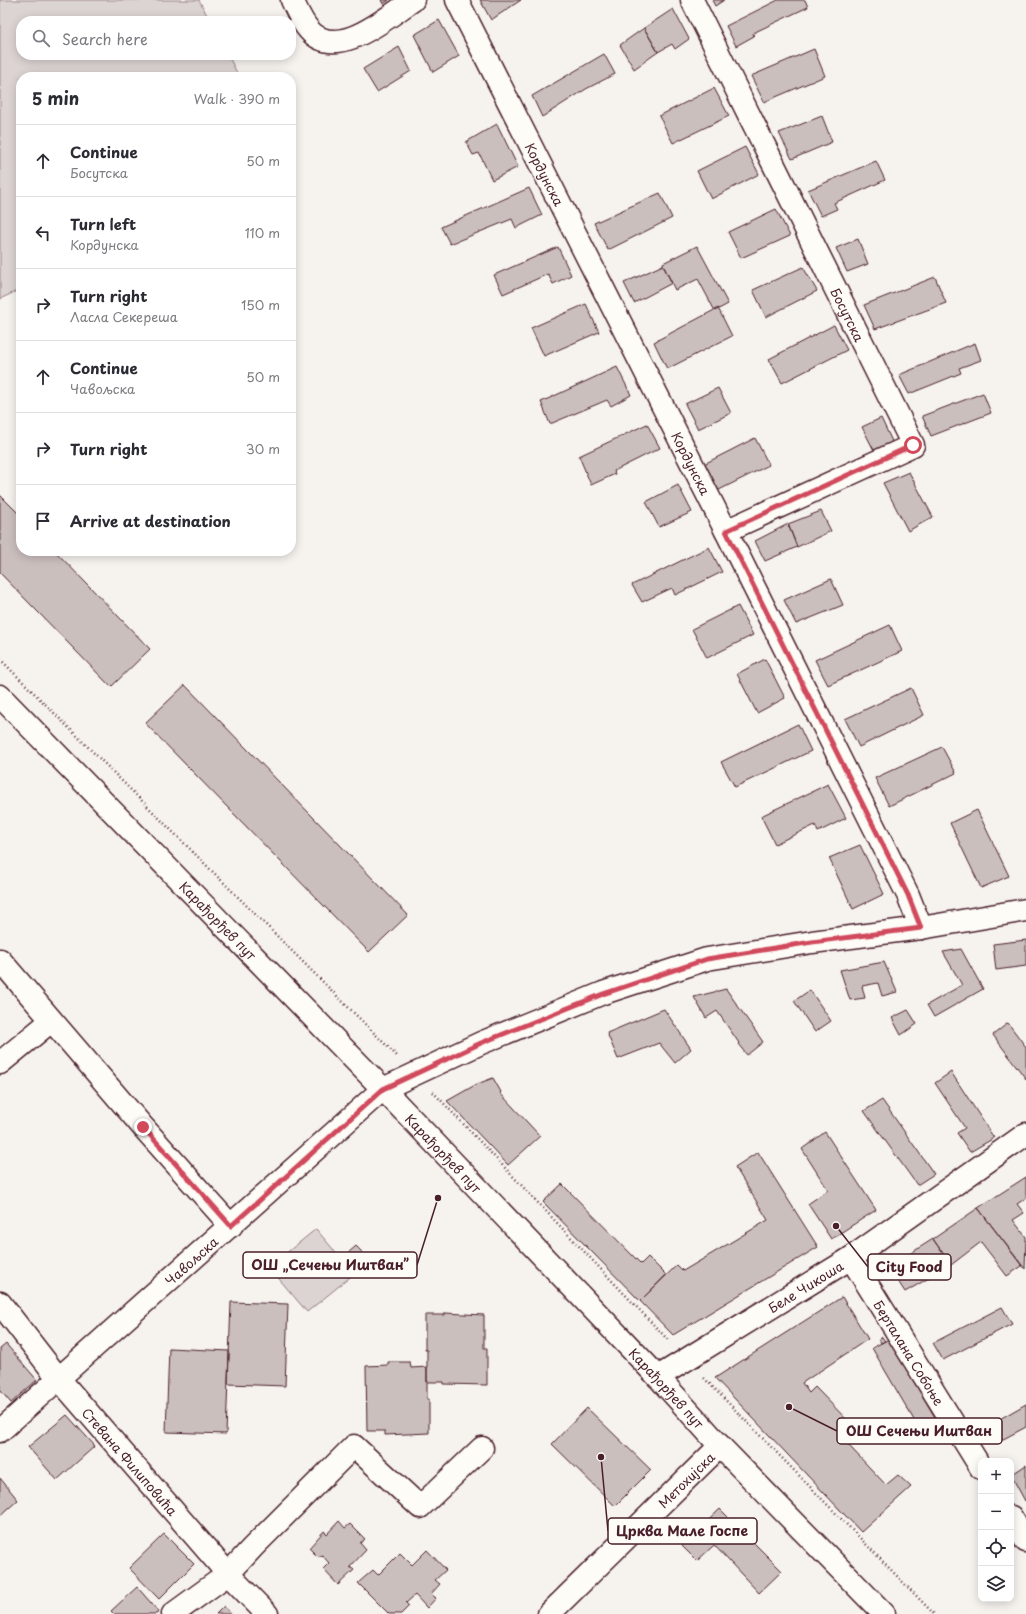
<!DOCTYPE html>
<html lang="en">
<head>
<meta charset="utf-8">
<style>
	body { margin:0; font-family:"Playpen Sans",sans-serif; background:#f2f2f3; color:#2b2b33 }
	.controls { position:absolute; right:12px; bottom:12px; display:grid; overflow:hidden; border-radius:8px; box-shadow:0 2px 10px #0003 }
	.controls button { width:36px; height:36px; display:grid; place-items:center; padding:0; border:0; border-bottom:1px solid #e1e1e2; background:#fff; color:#2b2b33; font:20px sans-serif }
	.stop { position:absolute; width:12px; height:12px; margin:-9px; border:3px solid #d1495b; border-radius:50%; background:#fff }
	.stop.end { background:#d1495b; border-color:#fff; box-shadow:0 1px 4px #0008 }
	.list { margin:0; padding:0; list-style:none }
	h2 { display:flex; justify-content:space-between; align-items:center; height:52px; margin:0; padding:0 16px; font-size:17px }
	h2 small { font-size:13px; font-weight:400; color:#7c7c81 }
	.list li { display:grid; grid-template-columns:26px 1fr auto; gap:12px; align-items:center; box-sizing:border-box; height:72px; padding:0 16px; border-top:1px solid #e1e1e2 }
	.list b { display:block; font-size:15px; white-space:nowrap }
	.list p { margin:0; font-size:13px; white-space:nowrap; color:#7c7c81 }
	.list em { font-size:13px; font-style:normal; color:#7c7c81 }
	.icon { flex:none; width:22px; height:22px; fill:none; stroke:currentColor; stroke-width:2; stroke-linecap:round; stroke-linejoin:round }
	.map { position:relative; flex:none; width:1026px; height:1614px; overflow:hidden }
	.search { position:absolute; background:#fff; box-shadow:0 2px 10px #0003; left:16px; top:16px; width:280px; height:44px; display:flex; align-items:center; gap:10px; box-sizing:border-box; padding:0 14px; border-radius:16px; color:#7c7c81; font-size:15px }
	.panel { position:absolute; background:#fff; box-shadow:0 2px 10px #0003; left:16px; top:72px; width:280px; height:484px; border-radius:16px }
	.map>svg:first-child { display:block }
</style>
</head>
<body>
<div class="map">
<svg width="1026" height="1614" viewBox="0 0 1026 1614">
	<rect width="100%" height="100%" fill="#f6f3ef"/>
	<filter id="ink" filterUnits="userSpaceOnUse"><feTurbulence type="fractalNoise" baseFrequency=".025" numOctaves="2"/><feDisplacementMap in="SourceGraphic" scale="8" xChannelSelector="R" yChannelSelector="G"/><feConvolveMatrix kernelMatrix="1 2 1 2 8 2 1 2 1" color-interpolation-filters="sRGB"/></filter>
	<g filter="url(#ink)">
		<path fill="#dcd4d2" stroke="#937a7e" d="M0,0H199L210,21H21V55H228L239,77H21V289L0,299Z
			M316,1229L354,1274L307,1312L269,1267Z"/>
		<path fill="#cbbfbe" stroke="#4a1f2b" d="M381,0H389L383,4Z
			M480,0H521L491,20Z
			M712,0H724L715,6Z
			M778,0H805L808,7L753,33L754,36L736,46L726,26Z
			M673,9L689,39L675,49L672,44L658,52L644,28Z
			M439,20L459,56L433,72L414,35Z
			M644,28L658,52L634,69L620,45Z
			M399,47L411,71L377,92L363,69Z
			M814,49L825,76L764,102L751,76Z
			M604,54L615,74L586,89L542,117L532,96Z
			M714,88L729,116L673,143L659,116Z
			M822,116L832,142L792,159L779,133Z
			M497,124L518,167L492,180L479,153L473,155L466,142Z
			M745,147L759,174L711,199L697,171Z
			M876,161L885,180L834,203L837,209L821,216L808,190Z
			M529,188L542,215L516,228L512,219L450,244L441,227Z
			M660,193L672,218L608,250L594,223Z
			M776,209L790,236L741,258L728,232Z
			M858,239L868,264L847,272L836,248Z
			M697,246L728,304L715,311L698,279L675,290L663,265V263Z
			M558,247L571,275L553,284L548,274L503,294L494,275Z
			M663,265L672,283L634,303L624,283Z
			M803,267L817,291L766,317L753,290Z
			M935,277L946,303L875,329L864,305Z
			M586,304L599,332L544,356L531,328Z
			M718,308L732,336L667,369L654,342Z
			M834,325L847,350L782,383L769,359Z
			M975,343L981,360L959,368L961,373L909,394L899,375Z
			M617,367L631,395L611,406L607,400L550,424L541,402Z
			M718,388L731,413L698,429L685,404Z
			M983,393L991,413L931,436L922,416Z
			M881,418L897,452L879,460L862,427Z
			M647,424L660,448L614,471L615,474L591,485L579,456Z
			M755,438L769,465L717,491L704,464Z
			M909,472L933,517L908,531L883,483Z
			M678,485L692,512L659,527L646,502Z
			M0,495L21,516V551H55L150,649L111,687L0,573Z
			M821,511L831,531L797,547L788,524Z
			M788,524L797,547L765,561L755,541Z
			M709,547L722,572L675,595L672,588L642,602L632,585Z
			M831,579L843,605L796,624L784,600Z
			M738,606L753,635L707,658L692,629Z
			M890,625L902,651L828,685L815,660Z
			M765,659L785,698L757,713L737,674Z
			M185,685L408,915L369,952L145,723Z
			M911,688L924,715L859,747L845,719Z
			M798,724L811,751L735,787L721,762Z
			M942,747L956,773L889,806L875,778Z
			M828,784L846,818L818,832L815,825L775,844L761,816Z
			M977,810L1009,876L981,888L950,823Z
			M860,845L884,894L853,909L829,858Z
			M1026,940V966L996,970L993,944Z
			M961,949L983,989L934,1017L927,1005L962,985L943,952Z
			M884,962L897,992L882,996L878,983L862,986L865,998L850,1000L840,970Z
			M726,989L763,1042L747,1055L738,1044L739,1043L717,1011L706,1018L694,997Z
			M810,990L831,1021L815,1032L794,1001Z
			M664,1009L691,1049L675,1063L659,1043L618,1059L607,1033Z
			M908,1010L917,1024L901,1035L892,1018Z
			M1008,1023L1026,1047V1079L993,1035Z
			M951,1072L994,1138L970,1152L957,1133L965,1128L935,1083Z
			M493,1078L501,1092L500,1093L540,1136L508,1165L447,1101L477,1084Z
			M882,1100L934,1174L917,1185L864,1111Z
			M825,1132L876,1210L831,1239L808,1204L828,1190L802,1149Z
			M758,1152L818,1247L673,1335L640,1301L677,1265L683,1271L768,1220L735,1167Z
			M1026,1177V1198L1017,1204L1024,1213L1013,1220L1026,1237L1025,1269L978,1208Z
			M562,1184L641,1264L648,1257L666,1275L640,1301L543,1202Z
			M978,1208L1022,1266L1007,1276L981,1242L951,1265L933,1239Z
			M933,1239L951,1265L905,1292L889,1267Z
			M356,1246L368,1258L359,1265L348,1253Z
			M842,1297L868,1339L802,1383L809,1393L815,1387L849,1422L837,1433L886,1485L898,1475L911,1487L861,1532L715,1378Z
			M231,1302L288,1304L285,1386L228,1384Z
			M1002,1307L1012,1324L943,1360L933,1343Z
			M445,1313L484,1315V1348H487V1385L444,1384V1382H427V1350H425V1315H445Z
			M882,1337L885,1341L881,1343L879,1339Z
			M889,1339L942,1429L925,1439L872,1348Z
			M6,1344L37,1380L11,1403L0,1390V1349Z
			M169,1348L229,1351L226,1434L166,1432Z
			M388,1362H410L411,1368L427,1367V1399H429V1433L385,1435V1431H367L366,1366L388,1365Z
			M1026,1404V1427L994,1444L984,1428Z
			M587,1408L651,1470L615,1506L552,1444Z
			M67,1415L95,1446L57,1480L28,1447Z
			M1026,1465V1500L1025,1501L1011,1475Z
			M0,1478L18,1500L0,1516Z
			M720,1509L782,1571L759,1593L714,1545L697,1561L682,1546Z
			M339,1521L345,1528L350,1524L365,1539L360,1543L366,1550L350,1567L354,1570L338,1585L323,1569L329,1563L322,1555L318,1557L309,1548L324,1531L327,1534Z
			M164,1534L194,1564L159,1599L129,1568Z
			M427,1550L446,1570L435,1580L440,1584L431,1594L436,1598L427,1608L415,1595L406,1603L409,1606L401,1614H389L358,1583L373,1570L378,1575L400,1553L412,1565Z
			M137,1587L159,1612L156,1614H114L111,1611Z
			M224,1606L231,1614H216Z"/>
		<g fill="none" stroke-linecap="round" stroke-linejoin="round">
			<defs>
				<g id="minor">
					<path d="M292,0C297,10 301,21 309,30C337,62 387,17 413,0"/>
					<path id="s1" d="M457,0L726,531L908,895L921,928"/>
					<path id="s2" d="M692,0L913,445L726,531"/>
					<path d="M0,960L143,1127L231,1226"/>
					<path d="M0,1063L51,1021"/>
					<path id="s3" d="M851,1258L981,1468"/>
					<path id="s4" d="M0,1303L59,1379L228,1574L267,1614"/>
					<path id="s5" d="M658,1377L851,1258L1026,1134"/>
					<path id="s6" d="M0,1431L383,1089L481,1043L603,993L707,959L812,942L921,928L1026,910"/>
					<path d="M1011,1517L1026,1541"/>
					<path d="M173,1614L228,1574L253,1547L354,1446L420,1507L482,1448"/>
					<path id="s7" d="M549,1614L720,1446"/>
				</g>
				<g id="major">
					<path id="s8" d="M0,696L383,1089L658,1377L720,1446L884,1614"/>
				</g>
			</defs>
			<use href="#minor" stroke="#4a1f2b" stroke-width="25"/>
			<use href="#major" stroke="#4a1f2b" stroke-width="25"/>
			<path stroke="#4a1f2b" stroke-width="2.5" stroke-dasharray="1 3" stroke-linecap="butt" d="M0,659L397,1056
				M433,1092L669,1341
				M704,1378L934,1614"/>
			<use href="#minor" stroke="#fdfcf7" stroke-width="22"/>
			<use href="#major" stroke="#fdfcf7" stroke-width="22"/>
		</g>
	</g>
	<g fill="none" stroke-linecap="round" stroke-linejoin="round" filter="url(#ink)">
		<path stroke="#d1495b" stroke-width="5" d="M143,1127L231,1226L383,1089L481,1043L603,994L707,959L812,942L921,928L908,895L726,531L913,445"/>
	</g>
	<g text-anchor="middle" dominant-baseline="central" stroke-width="3" stroke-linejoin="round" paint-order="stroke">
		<g font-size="13" fill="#4a1f2b" stroke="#fdfcf7">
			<text stroke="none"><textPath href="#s1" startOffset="195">Кордунска</textPath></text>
			<text stroke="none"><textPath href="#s2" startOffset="351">Босутска</textPath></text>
			<text stroke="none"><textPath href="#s1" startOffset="519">Кордунска</textPath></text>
			<text stroke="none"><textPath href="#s8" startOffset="313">Карађорђев пут</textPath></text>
			<text stroke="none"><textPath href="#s8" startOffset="637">Карађорђев пут</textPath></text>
			<text stroke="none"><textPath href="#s6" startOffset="256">Чавољска</textPath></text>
			<text stroke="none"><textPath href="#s5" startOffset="173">Беле Чикоша</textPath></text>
			<text stroke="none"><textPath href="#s3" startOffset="111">Берталана Собоње</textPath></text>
			<text stroke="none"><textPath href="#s8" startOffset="961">Карађорђев пут</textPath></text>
			<text stroke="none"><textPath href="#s4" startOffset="205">Стевана Филиповића</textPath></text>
			<text stroke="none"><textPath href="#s7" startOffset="192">Метохијска</textPath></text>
		</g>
	</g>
	<path fill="none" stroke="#4a1f2b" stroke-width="1.5" d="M438 1198L417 1265M836 1226L868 1267M789 1407L837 1431M601 1457L608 1531"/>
	<g fill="#4a1f2b" stroke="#fdfcf7" stroke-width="1.5">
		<circle cx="438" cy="1198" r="4"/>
		<circle cx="836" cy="1226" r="4"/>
		<circle cx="789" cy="1407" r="4"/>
		<circle cx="601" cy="1457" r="4"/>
	</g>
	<g fill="#fdfcf7" stroke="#4a1f2b" stroke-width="1.5">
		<rect x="243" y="1252" width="174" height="26" rx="4"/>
		<rect x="868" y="1254" width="83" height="26" rx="4"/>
		<rect x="837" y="1418" width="165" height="26" rx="4"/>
		<rect x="608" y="1518" width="149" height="26" rx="4"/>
	</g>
	<g font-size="14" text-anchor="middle" font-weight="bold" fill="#4a1f2b">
		<text x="330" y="1270">ОШ „Сечењи Иштван”</text>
		<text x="909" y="1272">City Food</text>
		<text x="919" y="1436">ОШ Сечењи Иштван</text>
		<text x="682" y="1536">Црква Мале Госпе</text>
	</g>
</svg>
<div class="controls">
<button>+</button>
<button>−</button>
<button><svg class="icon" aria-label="locate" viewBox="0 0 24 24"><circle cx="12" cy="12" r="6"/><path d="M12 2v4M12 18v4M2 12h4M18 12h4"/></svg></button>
<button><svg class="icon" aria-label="layers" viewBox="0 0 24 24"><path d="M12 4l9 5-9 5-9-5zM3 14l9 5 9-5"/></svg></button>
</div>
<div class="stop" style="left:913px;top:445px"></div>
<div class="stop end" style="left:143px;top:1127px"></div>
<div class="search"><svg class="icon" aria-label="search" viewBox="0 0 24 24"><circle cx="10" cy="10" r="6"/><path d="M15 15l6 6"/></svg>Search here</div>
<section class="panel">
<h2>5 min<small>Walk · 390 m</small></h2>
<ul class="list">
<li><svg class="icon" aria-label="ahead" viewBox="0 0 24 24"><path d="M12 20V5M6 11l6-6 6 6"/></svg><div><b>Continue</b><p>Босутска</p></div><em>50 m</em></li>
<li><svg class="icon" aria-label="left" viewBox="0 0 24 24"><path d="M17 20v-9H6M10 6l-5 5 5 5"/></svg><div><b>Turn left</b><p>Кордунска</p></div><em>110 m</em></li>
<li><svg class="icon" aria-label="right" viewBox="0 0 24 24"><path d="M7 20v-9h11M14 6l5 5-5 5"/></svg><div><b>Turn right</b><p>Ласла Секереша</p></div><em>150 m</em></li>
<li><svg class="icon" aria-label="ahead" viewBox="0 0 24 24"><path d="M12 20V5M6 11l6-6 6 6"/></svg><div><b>Continue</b><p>Чавољска</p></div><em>50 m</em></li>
<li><svg class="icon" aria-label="right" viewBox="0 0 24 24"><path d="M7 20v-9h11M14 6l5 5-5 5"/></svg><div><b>Turn right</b></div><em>30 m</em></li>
<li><svg class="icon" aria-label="arrive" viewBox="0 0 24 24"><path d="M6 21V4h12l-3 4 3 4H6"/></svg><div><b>Arrive at destination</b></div></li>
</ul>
</section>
</div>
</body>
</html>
